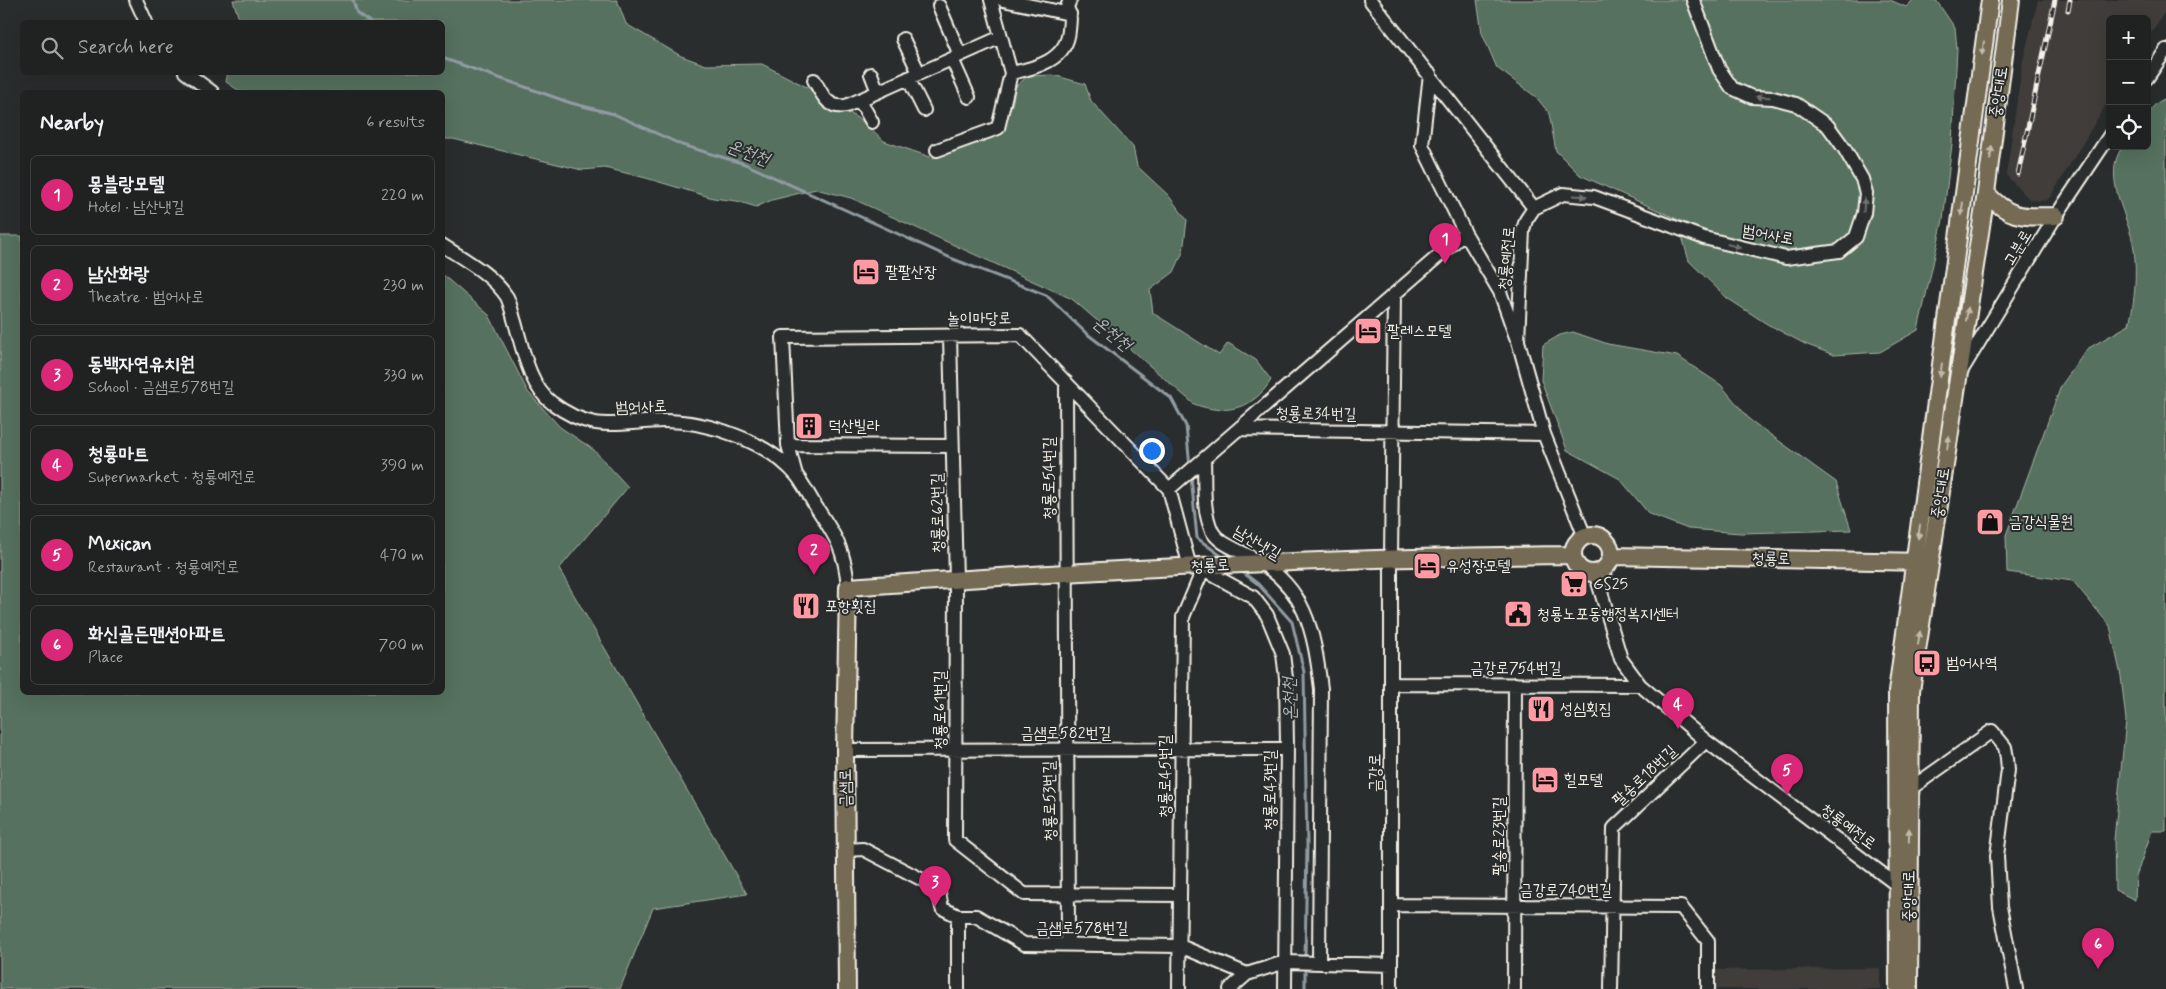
<!DOCTYPE html>
<html lang="en">
<head>
<meta charset="utf-8">
<style>
	body { margin:0; font-family:Mynerve,"Poor Story",sans-serif; background:#2d2f2f; color:#f1f3f6 }
	.controls { position:absolute; right:15px; top:15px; display:grid; overflow:hidden; border-radius:8px; box-shadow:0 5px 20px #0002 }
	.controls button { width:45px; height:45px; display:grid; place-items:center; padding:0; border:0; border-bottom:1px solid #3d3f40; background:#202222; color:#f1f3f6; font:25px sans-serif }
	.you { position:absolute; left:1151px; top:450px; width:18px; height:18px; margin:-12px; border:4px solid #fff; border-radius:50%; background:#1a73e8; box-shadow:0 0 0 8px #1a73e833 }
	.badge { display:grid; place-items:center; width:32px; height:32px; border-radius:50%; background:#db2777; color:#fff; font-size:16px; font-weight:700 }
	.pin { position:absolute; translate:-50% -41px; filter:drop-shadow(0 1px 2px #0008) }
	.pin::after { content:''; position:absolute; top:26px; width:18px; height:15px; background:inherit; clip-path:polygon(0 0,100% 0,50% 100%) }
	.list { margin:0; padding:0; list-style:none }
	h2 { display:flex; justify-content:space-between; align-items:center; height:65px; margin:0; padding:0 20px; font-size:21px }
	h2 small { font-size:16px; font-weight:400; color:#a2a4a5 }
	.list li { display:grid; grid-template-columns:32px 1fr auto; gap:15px; align-items:center; box-sizing:border-box; height:80px; margin:0 10px 10px; padding:0 10px; border:1px solid #3d3f40; border-radius:8px }
	.list b { display:block; font-size:19px; white-space:nowrap }
	.list p { margin:0; font-size:16px; white-space:nowrap; color:#a2a4a5 }
	.list em { font-size:16px; font-style:normal; color:#a2a4a5 }
	.icon { flex:none; width:28px; height:28px; fill:none; stroke:currentColor; stroke-width:2; stroke-linecap:round; stroke-linejoin:round }
	.map { position:relative; flex:none; width:2166px; height:989px; overflow:hidden }
	.search { position:absolute; background:#202222; box-shadow:0 5px 20px #0002; left:20px; top:20px; width:425px; height:55px; display:flex; align-items:center; gap:12px; box-sizing:border-box; padding:0 18px; border-radius:8px; color:#a2a4a5; font-size:19px }
	.panel { position:absolute; background:#202222; box-shadow:0 5px 20px #0002; left:20px; top:90px; width:425px; height:605px; border-radius:8px }
	.map>svg:first-child { display:block }
</style>
</head>
<body>
<div class="map">
<svg width="2166" height="989" viewBox="0 0 2166 989">
	<rect width="100%" height="100%" fill="#2a2d2e"/>
	<filter id="ink" filterUnits="userSpaceOnUse"><feTurbulence type="fractalNoise" baseFrequency=".02" numOctaves="2"/><feDisplacementMap in="SourceGraphic" scale="10" xChannelSelector="R" yChannelSelector="G"/><feConvolveMatrix kernelMatrix="1 2 1 2 8 2 1 2 1" color-interpolation-filters="sRGB"/></filter>
	<g filter="url(#ink)">
		<path fill="#3f3c3b" d="M2038,0H2166V10L2147,39V19H2110V98L2051,196L2046,201L2030,200L2006,175L2023,60Z
			M1880,968V989H1713V970Z"/>
		<path fill="#56715f" stroke="#a5b1a4" d="M233,0H617L626,24L681,56L706,65L762,64L828,98L866,124L884,141L933,158L997,134L1012,105L1016,86L1028,76L1053,75L1085,84L1091,101L1133,147L1137,166L1168,195L1187,220L1183,252L1174,272L1150,290L1153,313L1219,355L1228,343L1256,360L1271,380C1254,409 1225,416 1194,404L1072,299L851,198L816,189L772,200L756,207L737,201L713,198L646,178L605,168L582,170L453,139H443L442,92H241L226,82L228,72H442V22H237L238,16Z
			M1477,0H1890L1906,7L1913,0H1936L1955,28L1957,49L1952,144L1943,220L1918,330L1880,352L1834,355L1805,344L1767,324L1727,298L1689,261L1677,219L1580,175L1556,151L1549,113L1536,97L1497,68L1482,33Z
			M2166,98V831H2152L2136,876L2135,900L2115,890L2114,840L2126,720L2121,676L2110,626L2073,581L2007,572L2006,535L2061,386L2087,349L2129,325C2135,301 2137,273 2134,249C2130,217 2100,177 2123,146H2147C2147,123 2142,109 2166,98Z
			M0,236H22V692H442L443,275L489,315L528,392L560,427L594,450L628,487L559,569L747,894L653,908L620,989H0Z
			M1573,332L1608,344L1677,356L1721,385L1750,420L1836,482L1851,530L1741,533L1688,529L1649,514L1620,479L1567,450L1541,380L1543,345L1560,335Z"/>
		<g fill="none" stroke-linecap="round" stroke-linejoin="round">
			<path stroke="#919ca2" stroke-width="3" d="M353,0L357,13L370,22
				M442,58L571,103L614,114L682,145L745,164L953,259L1046,295L1086,333L1171,398L1186,426L1190,467
				M1191,476L1197,538L1224,558
				M1241,571L1258,584L1292,622L1304,672L1307,845L1305,959
				M1305,989V966"/>
			<defs>
				<path id="minor" d="M136,0L146,22
					M1003,0L1070,14
					M1370,0L1534,208
					M939,6L960,55
					M903,39L919,73
					M952,59L969,97
					M185,72L212,92
					M1011,73C1036,68 1067,60 1069,30C1070,21 1071,15 1067,7L1070,0
					M871,74L878,92
					M1430,74L1422,145L1465,233L1500,292L1516,337
					M908,78L924,110
					M2147,78L2166,50
					M814,80C822,94 827,109 846,106L1001,37
					M860,101L872,122
					M937,150L998,128L1011,73L991,0
					M1534,208L1563,194L1594,197L1704,238L1786,258L1839,251L1856,237L1864,213L1866,193L1862,179L1844,148L1828,126L1796,104L1773,98L1752,97L1732,88L1719,69L1693,0
					M1534,208L1526,220L1523,230L1518,341L1544,434L1585,537
					M442,245C465,260 492,274 507,297C510,303 512,312 514,319C522,345 529,387 552,403C593,434 618,422 664,421C707,421 768,441 797,476C803,484 808,493 813,502C834,534 845,548 848,587
					M950,336L956,580L955,840L1024,894L1180,895
					M1960,373L2056,216L2110,135
					M1066,382L1068,943
					M1239,429L1544,434
					M788,445L952,446
					M1204,459C1205,482 1202,510 1212,531C1219,544 1237,549 1249,556C1306,585 1314,630 1321,689L1319,963
					M796,475L788,445L783,337L1020,335L1169,489L1190,567
					M1169,489L1465,233
					M1595,572L1621,659L1640,685L1706,741L1897,885
					M1391,684L1640,685
					M845,750L1287,749
					M1910,789L1992,731L2005,747L2007,758L2008,770L1997,856L2000,907L2016,989
					M846,850L863,849L938,888L942,908L958,916H976L1024,944L1180,946L1247,974L1285,962L1391,965
					M1391,905L1681,907L1708,941V989
					M958,916V989
					M1179,989L1183,617L1204,567L1213,575L1253,597L1267,615L1283,654L1286,678L1287,746L1285,989
					M1230,989L1247,974
					M1391,989V557L1394,295
					M1514,989L1515,684
					M1611,989L1614,828L1706,741"/>
				<path id="major" d="M1986,193C2010,219 2022,217 2056,216
					M1573 554a19 19 0 1 1 38 0a19 19 0 1 1-38 0Z
					M1611,556L1926,562
					M847,989L845,750L848,587C1089,570 1331,557 1573,555
					M1898,989L1897,692L1990,0
					M1909,989L1911,691L1986,193L2011,0"/>
			</defs>
			<use href="#minor" stroke="#f4f1e8" stroke-width="16"/>
			<use href="#major" stroke="#f4f1e8" stroke-width="20"/>
			<use href="#minor" stroke="#2a2d2e" stroke-width="12"/>
			<use href="#major" stroke="#746b52" stroke-width="16"/>
			<defs>
				<path id="rail" d="M2068,10L2070,0
					M2018,174L2055,0"/>
			</defs>
			<use href="#rail" stroke="#f4f1e8" stroke-width="5"/>
			<use href="#rail" stroke="#2a2d2e" stroke-width="3" stroke-dasharray="9" stroke-linecap="butt"/>
		</g>
		<defs><path id="oneway-solid" d="M-6-.8H1V-3.2L6.5 0L1 3.2V.8H-6Z" transform="scale(1.25)"/></defs>
		<g fill="#c1bbac">
			<use href="#oneway-solid" transform="translate(1983 48) rotate(98)"/>
			<use href="#oneway-solid" transform="translate(1991 153) rotate(-82)"/>
			<use href="#oneway-solid" transform="translate(1962 209) rotate(98)"/>
			<use href="#oneway-solid" transform="translate(1967 314) rotate(-81)"/>
			<use href="#oneway-solid" transform="translate(1941 370) rotate(98)"/>
			<use href="#oneway-solid" transform="translate(1948 443) rotate(-82)"/>
			<use href="#oneway-solid" transform="translate(1919 532) rotate(98)"/>
			<use href="#oneway-solid" transform="translate(1919 638) rotate(-81)"/>
			<use href="#oneway-solid" transform="translate(1909 835) rotate(-89)"/>
		</g>
		<g fill="#71726f">
			<use href="#oneway-solid" transform="translate(1763 97) rotate(-178)"/>
			<use href="#oneway-solid" transform="translate(1580 196) rotate(4)"/>
			<use href="#oneway-solid" transform="translate(1864 205) rotate(-85)"/>
			<use href="#oneway-solid" transform="translate(1734 246) rotate(16)"/>
		</g>
	</g>
	<defs>
		<symbol id="hotel-square" viewBox="-11 -11 22 22"><rect x="-9" y="-9" width="18" height="18" rx="4" fill="#ff9aa2" stroke="#2a2d2e"/><path d="M-6-4.5h1.5V1H6V5H4.5V3h-9V5H-6ZM-4 0a1.8 1.8 0 1 1 3.6 0ZM.5 0V-2.5h3Q6-2.5 6 0Z" fill="#111"/></symbol>
		<symbol id="building-square" viewBox="-11 -11 22 22"><rect x="-9" y="-9" width="18" height="18" rx="4" fill="#ff9aa2" stroke="#2a2d2e"/><path d="M-4-6H4V6H1V3H-1V6H-4ZM-2.5-4.3h1.7v1.8h-1.7ZM.8-4.3h1.7v1.8H.8ZM-2.5-1h1.7V.8h-1.7ZM.8-1h1.7V.8H.8Z" fill="#111"/></symbol>
		<symbol id="shop-square" viewBox="-11 -11 22 22"><rect x="-9" y="-9" width="18" height="18" rx="4" fill="#ff9aa2" stroke="#2a2d2e"/><path d="M-5-2.5h2.3a2.7 3.5 0 0 1 5.4 0H5L5.5 6h-11ZM-1.5-2.5h3a1.5 2.3 0 0 0-3 0Z" fill="#111"/></symbol>
		<symbol id="supermarket-square" viewBox="-11 -11 22 22"><rect x="-9" y="-9" width="18" height="18" rx="4" fill="#ff9aa2" stroke="#2a2d2e"/><path d="M-6-5.5h2.5l.6 2H6L4.5 2H-2.5L-4.4-4H-6ZM-1.5 3.2a1.3 1.3 0 1 0 .1 0ZM3 3.2a1.3 1.3 0 1 0 .1 0Z" fill="#111"/></symbol>
		<symbol id="restaurant-square" viewBox="-11 -11 22 22"><rect x="-9" y="-9" width="18" height="18" rx="4" fill="#ff9aa2" stroke="#2a2d2e"/><path d="M-5-6h1v4h1v-4h1v4h1v-4h1v5L-1.5 .5V6h-2V.5L-5-1ZM5-6V6H3V1.5H1.5Q1.5-4 5-6Z" fill="#111"/></symbol>
		<symbol id="civic-square" viewBox="-11 -11 22 22"><rect x="-9" y="-9" width="18" height="18" rx="4" fill="#ff9aa2" stroke="#2a2d2e"/><path d="M-.6-6.5H3V-4.5H.6V-3L4-1V1h2V6H-6V1h2V-1L-.6-3ZM-1.2 2.5V6h2.4V2.5Z" fill="#111"/></symbol>
		<symbol id="bus-square" viewBox="-11 -11 22 22"><rect x="-9" y="-9" width="18" height="18" rx="4" fill="#ff9aa2" stroke="#2a2d2e"/><path d="M-5-6H5V4H4V6H2V4H-2V6H-4V4H-5ZM-3.5-4V0h7V-4ZM-3.5 1.2v1.5H-2V1.2ZM2 1.2v1.5H3.5V1.2Z" fill="#111"/></symbol>
	</defs>
	<g fill-rule="evenodd">
		<use href="#hotel-square" x="850" y="256" width="32" height="32"/>
		<use href="#hotel-square" x="1352" y="315" width="32" height="32"/>
		<use href="#building-square" x="793" y="410" width="32" height="32"/>
		<use href="#shop-square" x="1974" y="506" width="32" height="32"/>
		<use href="#hotel-square" x="1411" y="550" width="32" height="32"/>
		<use href="#supermarket-square" x="1558" y="568" width="32" height="32"/>
		<use href="#restaurant-square" x="790" y="590" width="32" height="32"/>
		<use href="#civic-square" x="1502" y="598" width="32" height="32"/>
		<use href="#bus-square" x="1911" y="647" width="32" height="32"/>
		<use href="#restaurant-square" x="1525" y="693" width="32" height="32"/>
		<use href="#hotel-square" x="1529" y="764" width="32" height="32"/>
	</g>
	<g text-anchor="middle" dominant-baseline="central" stroke-width="4" stroke-linejoin="round" paint-order="stroke">
		<g font-size="16" fill="#f4f1e8" stroke="#2a2d2e">
			<text transform="translate(1999 92) rotate(-82)">중앙대로</text>
			<text transform="translate(1768 235) rotate(10)">범어사로</text>
			<text transform="translate(2018 248) rotate(-59)">고분로</text>
			<text transform="translate(1507 258) rotate(-85)">청룡예전로</text>
			<text transform="translate(979 319) rotate(-1)">놀이마당로</text>
			<text transform="translate(641 407) rotate(-2)">범어사로</text>
			<text transform="translate(1316 414) rotate(1)">청룡로34번길</text>
			<text transform="translate(1049 478) rotate(-90)">청룡로54번길</text>
			<text transform="translate(1941 493) rotate(-82)">중앙대로</text>
			<text transform="translate(938 513) rotate(-91)">청룡로62번길</text>
			<text transform="translate(1257 543) rotate(30)">남산냇길</text>
			<text transform="translate(1771 559) rotate(1)">청룡로</text>
			<text transform="translate(1210 566) rotate(-3)">청룡로</text>
			<text x="1516" y="668">금강로754번길</text>
			<text transform="translate(940 710) rotate(-90)">청룡로61번길</text>
			<text x="1066" y="733">금샘로582번길</text>
			<text transform="translate(1375 773) rotate(-90)">금강로</text>
			<text transform="translate(1165 776) rotate(-90)">청룡로45번길</text>
			<text transform="translate(1645 776) rotate(-43)">팔송로18번길</text>
			<text transform="translate(846 788) rotate(-91)">금샘로</text>
			<text transform="translate(1270 790) rotate(-90)">청룡로43번길</text>
			<text transform="translate(1050 801) rotate(-91)">청룡로53번길</text>
			<text transform="translate(1848 827) rotate(37)">청룡예전로</text>
			<text transform="translate(1499 836) rotate(-90)">팔송로23번길</text>
			<text x="1566" y="890">금강로740번길</text>
			<text transform="translate(1909 896) rotate(-90)">중앙대로</text>
			<text x="1082" y="928">금샘로578번길</text>
		</g>
		<g font-size="16" fill="#f4f1e8" stroke="#2a2d2e" text-anchor="start">
			<text x="885" y="272">팔팔산장</text>
			<text x="1387" y="331">팔레스모텔</text>
			<text x="828" y="426">덕산빌라</text>
			<text x="2009" y="522">금강식물원</text>
			<text x="1446" y="566">유성장모텔</text>
			<text x="1593" y="584">GS25</text>
			<text x="825" y="606">포항횟집</text>
			<text x="1537" y="614">청룡노포동행정복지센터</text>
			<text x="1946" y="663">범어사역</text>
			<text x="1560" y="709">성심횟집</text>
			<text x="1564" y="780">힐모텔</text>
		</g>
		<g font-size="18" font-style="italic" fill="#b2b9b9" stroke="#2a2d2e">
			<text transform="translate(748 153) rotate(21)">온천천</text>
			<text transform="translate(1112 334) rotate(39)">온천천</text>
			<text transform="translate(1290 699) rotate(-91)">온천천</text>
		</g>
	</g>
</svg>
<div class="controls">
<button>+</button>
<button>−</button>
<button><svg class="icon" aria-label="locate" viewBox="0 0 24 24"><circle cx="12" cy="12" r="6"/><path d="M12 2v4M12 18v4M2 12h4M18 12h4"/></svg></button>
</div>
<div class="you"></div>
<div class="pin badge" style="left:1445px;top:264px">1</div>
<div class="pin badge" style="left:814px;top:575px">2</div>
<div class="pin badge" style="left:935px;top:907px">3</div>
<div class="pin badge" style="left:1678px;top:729px">4</div>
<div class="pin badge" style="left:1787px;top:795px">5</div>
<div class="pin badge" style="left:2098px;top:969px">6</div>
<div class="search"><svg class="icon" aria-label="search" viewBox="0 0 24 24"><circle cx="10" cy="10" r="6"/><path d="M15 15l6 6"/></svg>Search here</div>
<section class="panel">
<h2>Nearby<small>6 results</small></h2>
<ul class="list">
<li><span class="badge">1</span><div><b>몽블랑모텔</b><p>Hotel · 남산냇길</p></div><em>220 m</em></li>
<li><span class="badge">2</span><div><b>남산화랑</b><p>Theatre · 범어사로</p></div><em>230 m</em></li>
<li><span class="badge">3</span><div><b>동백자연유치원</b><p>School · 금샘로578번길</p></div><em>330 m</em></li>
<li><span class="badge">4</span><div><b>청룡마트</b><p>Supermarket · 청룡예전로</p></div><em>390 m</em></li>
<li><span class="badge">5</span><div><b>Mexican</b><p>Restaurant · 청룡예전로</p></div><em>470 m</em></li>
<li><span class="badge">6</span><div><b>화신골든맨션아파트</b><p>Place</p></div><em>700 m</em></li>
</ul>
</section>
</div>
</body>
</html>
